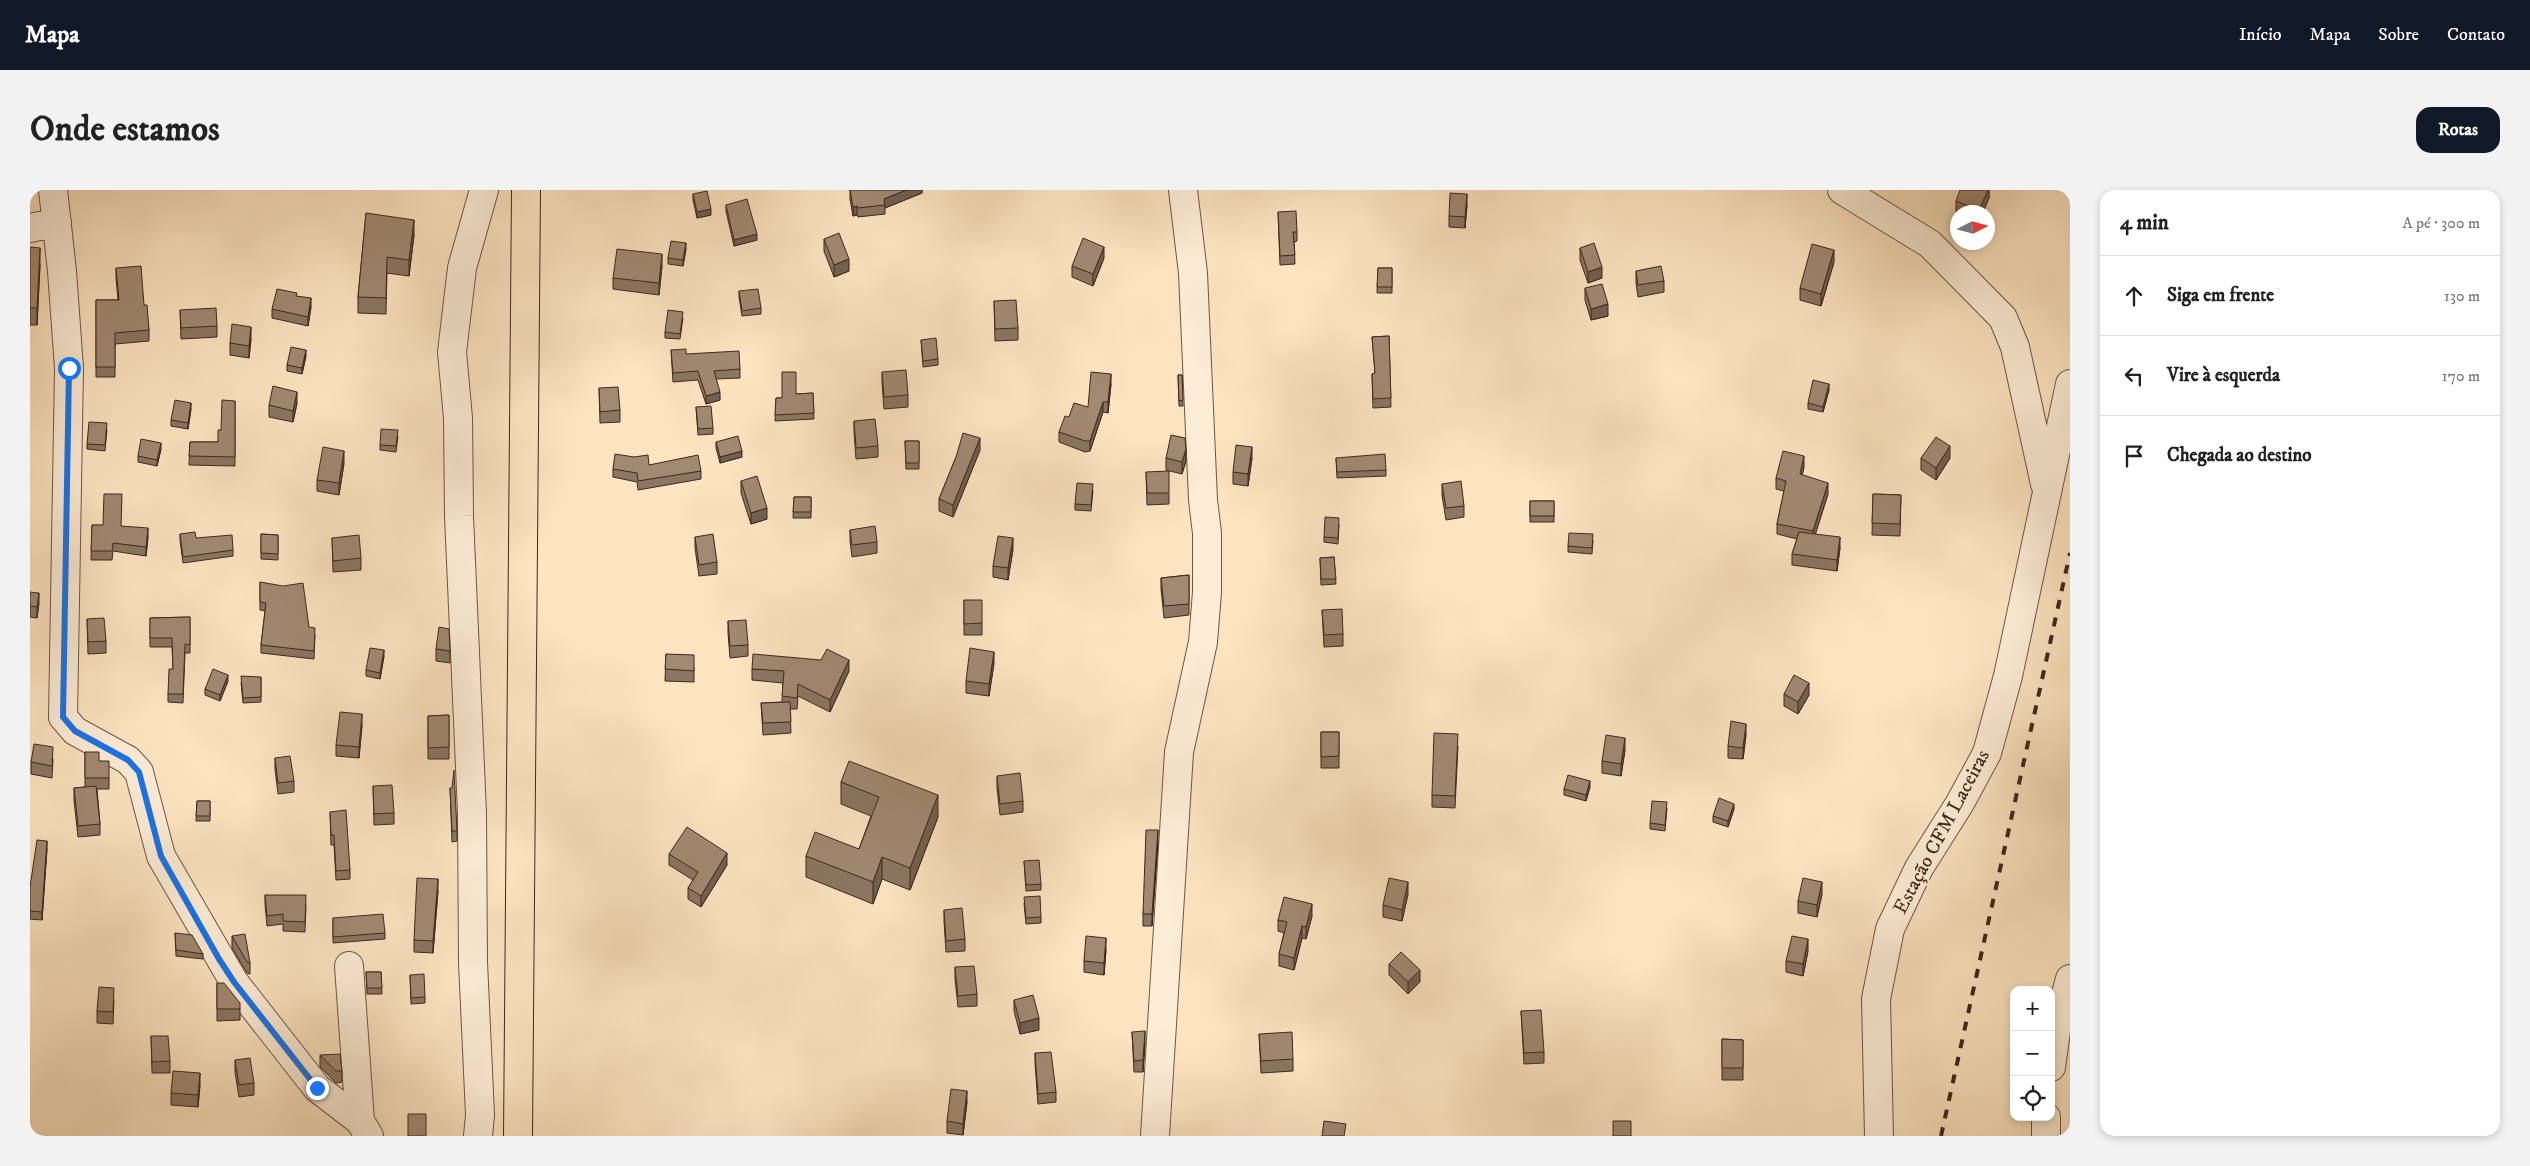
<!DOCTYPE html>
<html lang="pt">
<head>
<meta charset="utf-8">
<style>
	body { margin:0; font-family:"IM FELL DW Pica",serif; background:#f2f2f2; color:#222 }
	.controls { position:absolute; right:15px; bottom:15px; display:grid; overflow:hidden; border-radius:10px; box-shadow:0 2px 8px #0003 }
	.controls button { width:45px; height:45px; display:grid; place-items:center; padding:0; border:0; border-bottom:1px solid #e0e0e0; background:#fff; color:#222; font:25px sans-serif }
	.compass { position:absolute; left:1920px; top:15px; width:45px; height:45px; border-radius:50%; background:#fff; box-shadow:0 2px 8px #0003; rotate:84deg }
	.stop { position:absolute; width:15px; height:15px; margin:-11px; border:4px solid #1a73e8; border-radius:50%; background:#fff }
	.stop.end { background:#1a73e8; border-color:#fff; box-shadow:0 1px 5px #0008 }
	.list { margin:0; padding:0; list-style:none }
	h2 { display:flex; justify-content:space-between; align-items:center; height:65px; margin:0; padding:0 20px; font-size:21px }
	h2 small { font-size:16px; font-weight:400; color:#767676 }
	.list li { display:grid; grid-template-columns:32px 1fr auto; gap:15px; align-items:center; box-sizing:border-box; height:80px; padding:0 20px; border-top:1px solid #e0e0e0 }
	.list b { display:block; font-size:19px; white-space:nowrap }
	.list em { font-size:16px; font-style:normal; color:#767676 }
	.icon { flex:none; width:28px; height:28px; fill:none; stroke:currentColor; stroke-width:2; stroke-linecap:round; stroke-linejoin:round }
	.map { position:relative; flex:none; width:2040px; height:946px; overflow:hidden; border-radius:15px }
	header { display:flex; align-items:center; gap:30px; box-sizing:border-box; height:70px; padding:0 25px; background:#111827; color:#fff }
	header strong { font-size:24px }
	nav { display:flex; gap:28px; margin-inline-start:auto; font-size:18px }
	.intro { display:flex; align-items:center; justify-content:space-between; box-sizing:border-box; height:120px; padding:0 30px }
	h1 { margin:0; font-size:35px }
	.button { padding:12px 22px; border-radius:15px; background:#111827; color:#fff; font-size:18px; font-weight:700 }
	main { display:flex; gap:30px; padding:0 30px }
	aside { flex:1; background:#fff; border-radius:15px; box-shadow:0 2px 8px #0003 }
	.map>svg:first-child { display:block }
</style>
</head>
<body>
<header>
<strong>Mapa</strong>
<nav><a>Início</a><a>Mapa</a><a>Sobre</a><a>Contato</a></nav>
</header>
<div class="intro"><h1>Onde estamos</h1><a class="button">Rotas</a></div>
<main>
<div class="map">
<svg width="2040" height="946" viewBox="0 0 2040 946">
	<rect width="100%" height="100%" fill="#fce4c1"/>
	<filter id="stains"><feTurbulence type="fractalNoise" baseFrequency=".004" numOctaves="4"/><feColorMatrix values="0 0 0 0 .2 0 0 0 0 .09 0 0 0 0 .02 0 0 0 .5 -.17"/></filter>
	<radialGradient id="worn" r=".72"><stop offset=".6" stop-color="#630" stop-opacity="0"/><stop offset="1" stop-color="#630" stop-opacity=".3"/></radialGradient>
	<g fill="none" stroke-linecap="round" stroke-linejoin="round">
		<defs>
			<path id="minor" d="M23,0L32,81L39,178L33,527L45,541L98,570L109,582L131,666L204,792L287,898L330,931L339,946
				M1812,0L1900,54L1973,128L1985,157L2015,294
				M0,38L27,32
				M319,776L330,931
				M2021,877L2026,841L2040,789
				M2016,927V946
				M448,946L450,925L443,772L442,623L429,326L428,228L422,162L432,78L454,0
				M1125,946L1149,562L1173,452L1177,402V343L1173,310L1163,83L1153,0
				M1849,946L1846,809L1860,739L1889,678L1930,613L1957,563L1978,486L2040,194"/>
			<path id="major" d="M488,946L496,0"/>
		</defs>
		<use href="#minor" stroke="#6e5645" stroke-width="30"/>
		<use href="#major" stroke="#3f271c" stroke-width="30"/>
		<use href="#minor" stroke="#fdedd7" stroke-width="28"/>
		<use href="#major" stroke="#fce4c1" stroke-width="28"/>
		<path stroke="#3f271c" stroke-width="4" stroke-dasharray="9 9" stroke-linecap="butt" d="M1911,946L2040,363"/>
	</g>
	<path fill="#8a7662" stroke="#3f271c" d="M820,0H892V3L855,18V24L828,27L827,25L823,26L820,9Z
		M1959,0V8L1953,22L1928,23L1926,22V11Z
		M663,4L681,25L667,28L663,10Z
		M696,15L727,50L704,56L696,21Z
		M1437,15L1435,38L1419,37V26Z
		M1248,22L1267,42V51L1264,52L1265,74L1250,75Z
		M336,23L384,45L379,86L357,83L356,124L328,123V107Z
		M794,49L819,81L804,87L794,61Z
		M0,57L10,75L7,135H0Z
		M1550,58L1572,88L1558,93L1550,70Z
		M656,59L653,76L638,74V68Z
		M1074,68L1063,96L1042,87V76Z
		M1804,72L1791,116L1770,110V98Z
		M632,76L629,105L583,99V88Z
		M86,78L114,115L119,140V151L85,154V187H66V110H88L86,88Z
		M1348,78H1362V103H1347Z
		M1606,81L1634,91V102L1608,107L1606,93Z
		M1555,98L1578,126L1561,130L1555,110Z
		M709,101L731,118V124L712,126L709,107Z
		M267,106L281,117L278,136L242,128V119Z
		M964,111L988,138V150L965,151Z
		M150,120L187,136V147L151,149Z
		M653,128L650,149L635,148V142Z
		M1359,146L1361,217L1343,218L1342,184L1345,183L1342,147Z
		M221,149L219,168L200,165V153Z
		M891,150L908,169V175L893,177Z
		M641,160L710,179V188L686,189L690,210L676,214L668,190L643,192Z
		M276,166L272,184L257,181V175Z
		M852,182L878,205V217L854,219L852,193Z
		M1148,185H1152L1153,216H1149Z
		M1081,194L1078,223L1073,222L1060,261L1055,262L1029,252V242L1039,227L1058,217Z
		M569,198L590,220V232L570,233Z
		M1799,200L1793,222L1778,219V213Z
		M783,203L784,229L745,231L746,208H752L766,204Z
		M205,211V276L159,275L160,252H188L191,240Z
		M267,213L263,232L239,227V215Z
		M666,217L683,238V244L668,245Z
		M161,219L158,239L141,236V230Z
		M824,231L848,256V267L826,269L824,242Z
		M77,239L75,261L57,259V254Z
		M368,246L366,262L350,260V255Z
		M875,251H889V279H876Z
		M686,252L712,267L690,273L686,258Z
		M131,259L127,276L108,272V266Z
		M950,260L923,327L909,321V309L926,267Z
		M1136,268L1156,271L1152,284L1136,280Z
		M1222,268L1218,296L1203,294V282Z
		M1306,268L1356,280V286L1307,288Z
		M1891,268H1920L1906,290L1891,280Z
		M314,273L309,305L287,301V290Z
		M619,275L671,281V289L608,300L607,292L583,287V279Z
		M1774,277L1772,285L1798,304L1785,344L1810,358L1807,381L1762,375V364L1767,349L1747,344V334L1754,301L1746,299V288Z
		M1116,282L1139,303V314L1117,315Z
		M711,291L737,329L721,334L711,303Z
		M1412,294L1434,316V327L1416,330L1412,305Z
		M1063,300L1061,321L1045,320V314Z
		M1843,304L1871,305L1870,346L1842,345Z
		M764,307H781V328H763Z
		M1500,311H1524V332H1500Z
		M1309,334L1308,354L1294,352V347Z
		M62,335L91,336L118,347L116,366L83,361L82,370H61Z
		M820,340L847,352V363L822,367L820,351Z
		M150,344L166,348L203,360V366L153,373L150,350Z
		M231,344L248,345V370L231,369Z
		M665,347L687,372V384L669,386L665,358Z
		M302,348L331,368V380L303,382Z
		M1563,350L1562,364L1538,362V356Z
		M983,359L978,390L963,387V376Z
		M1304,367L1306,394L1291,395L1290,368Z
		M1159,385V425L1134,428L1131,399V388Z
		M230,392L279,437L285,445L284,469L231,463V455L235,421L230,420Z
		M0,402L9,413L7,428L0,427Z
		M934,410L952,433V445H934Z
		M1292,420L1313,444V456L1294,457Z
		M160,427V463H155L153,513L138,512V504L143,479L142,457H120V428Z
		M57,429L76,451V463L58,464Z
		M698,431L718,455V466L700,468L698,443Z
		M406,459L420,461V473L406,471Z
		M636,464L664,477V492L635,491Z
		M354,466L350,489L336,486V480Z
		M964,473L959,506L936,503V491Z
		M722,479L819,481L800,522L768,506L767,519H760L761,543L733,545L731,513L752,512L753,493L722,490Z
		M231,487V512L213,513L211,492Z
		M198,491L190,511L175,505V499Z
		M1754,504L1779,505L1768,524L1754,516Z
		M419,525V569H398V526Z
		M332,535L329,568L306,566V555Z
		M1291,542H1309V578H1291Z
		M1716,545L1713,569L1698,568V556Z
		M1428,556L1425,618L1402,617V605Z
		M1595,560L1591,586L1572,583V571Z
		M55,562L69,571L79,588V599H67L70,634V645L48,647L44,610V598L55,597Z
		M245,568L264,591V602L248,604L245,579Z
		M23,569L22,588L1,584V572Z
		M967,586L993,611V622L970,625L967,598Z
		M811,592L908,627L880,700L852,689L843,714L776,687V666L829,659L841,626L811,614Z
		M343,596L364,623V634L344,635Z
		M1560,597L1556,611L1534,605V599Z
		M420,598L427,641V651L422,652Z
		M167,611H180V631H166Z
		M1637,618L1635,641L1620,639V633Z
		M1704,619L1698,637L1683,632V626Z
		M300,622L320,680V689L306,690L304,655H301Z
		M1128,652L1122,736H1113V724Z
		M17,659L12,730L0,729V697Z
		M639,664L697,675L671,717L658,709V698L663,690L639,675Z
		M994,671L1011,694V700L996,701Z
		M408,701L403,763L384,762V750Z
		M1378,704L1372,731L1353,727V715Z
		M1792,704L1787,727L1768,723V711Z
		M235,705L276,715L275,742L253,741V734L237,736L235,714Z
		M994,713L1011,727V733L996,734Z
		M914,720L935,749V761L916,762L914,731Z
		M1282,726L1276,749L1272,748L1264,780L1249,776V764L1254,743L1248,741V730Z
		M303,728L355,743V749L303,753Z
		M145,743L173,764V769L146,766Z
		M202,746L220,773V784L217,783L202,758Z
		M1076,760L1074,785L1054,782V771Z
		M1778,761L1773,786L1756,782V771Z
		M1359,774L1390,792L1378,804L1359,785Z
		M925,777L947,804V816L928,817L925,789Z
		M336,782H351L352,804H337Z
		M380,785L395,807V813L381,814Z
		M187,793L210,819V830L187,831Z
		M84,809L83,834L67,833V821Z
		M984,810L1009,840L990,844L984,821Z
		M1491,821L1514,862V873L1494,874Z
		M1102,842L1115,853L1113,882H1104Z
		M1229,844L1263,869V881L1231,883Z
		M121,846L140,871V883H122Z
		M1692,849L1713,850V890H1692Z
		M1005,863L1026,902V912L1008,914L1005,873Z
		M290,865L312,881V892L306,893L290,877Z
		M205,870L224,893V905L209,907L205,882Z
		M170,895L168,917L141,915V903Z
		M937,912L933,945L917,943V931Z"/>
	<path fill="#716050" stroke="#3f271c" d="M876,0H892V3L855,18L854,9Z
		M1958,0H1959V8L1953,22H1949V20Z
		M1437,4V15L1435,38V27Z
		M827,16V25L823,26V17Z
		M681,19V25L667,28V22Z
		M384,30V45L379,86V70Z
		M727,44V50L704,56V50Z
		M656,53V59L653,76V70Z
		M1074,57V68L1063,96V84Z
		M10,58V75L7,135V118Z
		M1804,60V72L1791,116V104Z
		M632,64V76L629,105V93Z
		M819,69V81L804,87V75Z
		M1572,77V88L1558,93V82Z
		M281,108V117L278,136V127Z
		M1578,114V126L1561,130V119Z
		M221,137V149L219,168V156Z
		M276,160V166L272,184V178Z
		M1081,184V194L1078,223V212Z
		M1799,194V200L1793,222V217Z
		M267,202V213L263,232V221Z
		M690,202V210L676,214V206Z
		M1073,212V222L1060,261V251Z
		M161,213V219L158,239V233Z
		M950,248V260L923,327V315Z
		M131,253V259L127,276V270Z
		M1920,256V268L1906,290V278Z
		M1222,257V268L1218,296V284Z
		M1156,259V271L1152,284V272Z
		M314,261V273L309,305V293Z
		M712,261V267L690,273V267Z
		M1774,266V277L1770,295V284Z
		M1798,293V304L1783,352V341Z
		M737,318V329L721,334V323Z
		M118,338V347L116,366V357Z
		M1810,347V358L1807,381V370Z
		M983,348V359L978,390V378Z
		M9,403V413L7,428V417Z
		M354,460V466L350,489V483Z
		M964,462V473L959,506V494Z
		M819,470V481L800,522V510Z
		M198,485V491L190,511V505Z
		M1779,493V505L1768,524V512Z
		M332,524V535L329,568V557Z
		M1716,534V545L1713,569V558Z
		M1595,548V560L1591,586V574Z
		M1560,591V597L1556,611V605Z
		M908,605V627L880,700V678Z
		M1704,614V619L1698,637V631Z
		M1128,640V652L1122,736V724Z
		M17,651V659L12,730V722Z
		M697,663V675L671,717V706Z
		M852,667V689L843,714V692Z
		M408,689V701L403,763V751Z
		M1378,692V704L1372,731V720Z
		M1792,692V704L1787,727V715Z
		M1282,714V726L1276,749V737Z
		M1272,736V748L1264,780V768Z
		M1076,748V760L1074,785V773Z
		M1778,749V761L1773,786V774Z
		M1390,780V792L1378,804V792Z
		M1009,828V840L990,844V833Z
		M1115,841V853L1113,882V870Z
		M170,883V895L168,917V905Z
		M937,901V912L933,945V934Z"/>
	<path fill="#a18972" stroke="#3f271c" d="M820,0H876L854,9L855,15L828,18L827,16L823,17Z
		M1930,0H1958L1949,20L1926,11Z
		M677,1L681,19L667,22L663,4Z
		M1420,3L1437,4L1435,27L1419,26Z
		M717,9L727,44L704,50L696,15Z
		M1266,21L1267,42H1263L1265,65L1250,66L1248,22Z
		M336,23L384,30L379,70L357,67L356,108L328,107Z
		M809,43L819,69L804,75L794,49Z
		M1053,48L1074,57L1063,84L1042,76Z
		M641,51L656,53L653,70L638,68Z
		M1564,53L1572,77L1558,82L1550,58Z
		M1782,54L1804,60L1791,104L1770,98Z
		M0,57L10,58L7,118H0Z
		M587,59L632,64L629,93L583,88Z
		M111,76L114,115H117L119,140L85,143V177H66V110H89L86,78Z
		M1631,76L1634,91L1608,95L1606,81Z
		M1348,78H1362V97H1347Z
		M1572,94L1578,114L1561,119L1555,98Z
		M247,99L267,103L266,106L281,108L278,127L242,119Z
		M728,99L731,118L712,121L709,101Z
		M986,110L988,138L965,139L964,111Z
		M186,118L187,136L151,138L150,120Z
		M638,120L653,122L650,144L635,142Z
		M202,134L221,137L219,156L200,153Z
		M1359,146L1361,208L1343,209L1342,184L1345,183L1342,147Z
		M906,148L908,169L893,171L891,150Z
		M261,157L276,160L272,178L257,175Z
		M656,159V164L709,161L710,179L684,181L690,202L676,206L668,181L643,183L641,160Z
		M876,180L878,205L854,207L852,182Z
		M752,182H766V204L783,203L784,223L745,225L746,208H752Z
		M1061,182L1081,184L1078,212H1073L1060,251H1055L1029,242L1035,226L1039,227L1044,213L1058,217Z
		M1148,185H1152L1153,210L1149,211Z
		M1783,190L1799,194L1793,217L1778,213Z
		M243,196L267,202L263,221L239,215Z
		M588,197L590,220L570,222L569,198Z
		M145,210L161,213L158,233L141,230Z
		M192,210L205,211V267L159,266L160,252H188V240H191Z
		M681,216L683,238L668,239L666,217Z
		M845,229L848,256L826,258L824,231Z
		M59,232L77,233L75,255L57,254Z
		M351,239L368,240L366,256L350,255Z
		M933,243L950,248L923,315L909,309L926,267Z
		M1141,245L1155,248L1156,259L1152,272L1136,268Z
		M708,246L712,261L690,267L686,252Z
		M1906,247L1920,256L1906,278L1891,268Z
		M111,249L131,253L127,270L108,266Z
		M875,251H889V273H876Z
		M1206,255L1222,257L1218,284L1203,282Z
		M293,257L314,261L309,293L287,290Z
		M1753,261L1774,266L1770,284L1798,293L1783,341L1747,334L1756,291L1746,288Z
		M585,264L604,267L618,265L619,275L668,265L671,281L608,291L607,283L583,279Z
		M1355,264L1356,280L1307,282L1306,268Z
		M1139,281V303H1117L1116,282Z
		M727,286L737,318L721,323L711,291Z
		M1431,291L1434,316L1416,318L1412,294Z
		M1047,293L1063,294L1061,315L1045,314Z
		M74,304H92L91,336L118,338L116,357L83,353L82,361H61L62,335H73Z
		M1843,304L1871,305L1870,334L1842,333Z
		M764,307H781V322H763Z
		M1500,311H1524V326H1500Z
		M1295,327L1309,328L1308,348L1294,347Z
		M845,336L847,352L822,355L820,340Z
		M165,342L166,348L202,345L203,360L153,367L150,344Z
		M1769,342L1810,347L1807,370L1762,364Z
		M1539,343L1563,344L1562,358L1538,356Z
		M231,344L248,345V364L231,363Z
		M683,344L687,372L669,375L665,347Z
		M329,345L331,368L303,371L302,348Z
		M968,346L983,348L978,378L963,376Z
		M1304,367L1306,389H1291L1290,368Z
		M1159,385V414L1134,416L1131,388Z
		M230,392L253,396L273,393L279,437L285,438L284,461L231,455L236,413L230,412Z
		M0,402L9,403L7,417L0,416Z
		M934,410H952V433L934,434Z
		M1312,419L1313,444L1294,445L1292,420Z
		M160,427V455L155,454L153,504H138L139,479H143L142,448H120V428Z
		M74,428L76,451L58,452L57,429Z
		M716,430L718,455L700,456L698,431Z
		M409,437L419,439L420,461L406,459Z
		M340,458L354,460L350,483L336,480Z
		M940,458L964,462L959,494L936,491Z
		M797,459L819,470L800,510L768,494L767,508L752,506L754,481L722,479L723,464L791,470Z
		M636,464L664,465V481L635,479Z
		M183,479L198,485L190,505L175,499Z
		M1764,485L1779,493L1768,512L1754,504Z
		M211,486L231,487V507L213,508Z
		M760,512L761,532L733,533L731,513Z
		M310,522L332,524L329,557L306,555Z
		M419,525V557L398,558V526Z
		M1701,531L1716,534L1713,558L1698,556Z
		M1291,542H1309V566L1291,567Z
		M1404,543L1428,544L1425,606L1402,605Z
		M1576,545L1595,548L1591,574L1572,571Z
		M4,554L23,557L22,576L1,572Z
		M55,562H69V571H79V588H55Z
		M260,566L264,591L248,593L245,568Z
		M819,571L908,605L880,678L852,667L843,692L776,666L785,642L829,659L849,607L811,592Z
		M424,580L427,641H422L420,598H422Z
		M990,583L993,611L970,614L967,586Z
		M1538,585L1560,591L1556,605L1534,599Z
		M362,595L364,623L344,624L343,596Z
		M66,596L70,634L48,636L44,598Z
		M1689,608L1704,614L1698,631L1683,626Z
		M167,611H180V626H166Z
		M1622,611L1637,612L1635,635L1620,633Z
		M316,620L320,680L306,681L304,645H301L300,622Z
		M657,637L697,663L671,706L658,698L668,682L639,664Z
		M1116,640H1128L1122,724H1113Z
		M7,650L17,651L12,722L0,721V697Z
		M1009,670L1011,694L996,695L994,671Z
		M387,688L408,689L403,751L384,750Z
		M1359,688L1378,692L1372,720L1353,715Z
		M1773,688L1792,692L1787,715L1768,711Z
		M235,705H276L275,732L253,731V724L237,726Z
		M1010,706L1011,727L996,728L994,707Z
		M1254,707L1282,714L1276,737L1272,736L1264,768L1249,764L1257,732L1248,730Z
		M932,718L935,749L916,751L914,720Z
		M353,724L355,743L303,747V728Z
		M145,743L162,745L173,764L146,760Z
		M215,744L220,773L217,772L202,746Z
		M1056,746L1076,748L1074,773L1054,771Z
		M1762,746L1778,749L1773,774L1756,771Z
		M1371,762L1390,780L1378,792L1359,774Z
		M944,776L947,804L928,806L925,777Z
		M336,782H351L352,798H337Z
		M394,784L395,807L381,808L380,785Z
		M187,793H194L210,813V819H187Z
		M69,797L84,798L83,822L67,821Z
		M1003,805L1009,828L990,833L984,810Z
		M1511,820L1514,862L1494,863L1491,821Z
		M1115,841L1113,870L1104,871L1102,842Z
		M1262,842L1263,869L1231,871L1229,844Z
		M121,846H138L140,871L122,872Z
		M1692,849L1713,850V878H1692Z
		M1021,862L1026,902L1008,904L1005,863Z
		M310,864L312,881H306L290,865Z
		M220,868L224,893L209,895L205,870Z
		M143,881L170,883L168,905L141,903Z
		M921,899L937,901L933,934L917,931Z
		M378,924H396V946H378Z
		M1294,931L1316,934L1314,946H1292Z
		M1583,931H1601V946H1583Z"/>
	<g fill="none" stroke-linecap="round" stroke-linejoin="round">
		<path stroke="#1a73e8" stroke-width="6" d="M39,178L33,527L45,541L98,570L109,582L131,666L189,769L204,792L287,898"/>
	</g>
	<g text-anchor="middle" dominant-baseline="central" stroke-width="4.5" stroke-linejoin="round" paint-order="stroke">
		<g font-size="20" fill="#3f271c" stroke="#fdedd7">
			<text transform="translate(1912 642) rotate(-62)">Estação CFM Laceiras</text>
		</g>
	</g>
	<rect width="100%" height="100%" filter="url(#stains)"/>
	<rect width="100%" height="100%" fill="url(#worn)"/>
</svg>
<div class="controls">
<button>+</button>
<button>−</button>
<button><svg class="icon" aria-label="locate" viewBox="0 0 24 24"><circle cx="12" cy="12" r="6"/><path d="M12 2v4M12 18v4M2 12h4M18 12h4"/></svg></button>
</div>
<svg class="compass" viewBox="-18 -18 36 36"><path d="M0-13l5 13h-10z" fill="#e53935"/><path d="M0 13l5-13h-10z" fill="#767676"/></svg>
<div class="stop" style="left:39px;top:178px"></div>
<div class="stop end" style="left:287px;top:898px"></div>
</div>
<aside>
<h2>4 min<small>A pé · 300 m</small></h2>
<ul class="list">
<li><svg class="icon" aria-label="ahead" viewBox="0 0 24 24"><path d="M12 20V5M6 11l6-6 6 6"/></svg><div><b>Siga em frente</b></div><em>130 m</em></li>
<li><svg class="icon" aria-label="left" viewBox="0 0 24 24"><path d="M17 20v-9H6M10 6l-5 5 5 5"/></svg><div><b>Vire à esquerda</b></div><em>170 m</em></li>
<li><svg class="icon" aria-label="arrive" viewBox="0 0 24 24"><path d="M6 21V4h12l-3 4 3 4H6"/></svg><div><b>Chegada ao destino</b></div></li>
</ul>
</aside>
</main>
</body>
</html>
